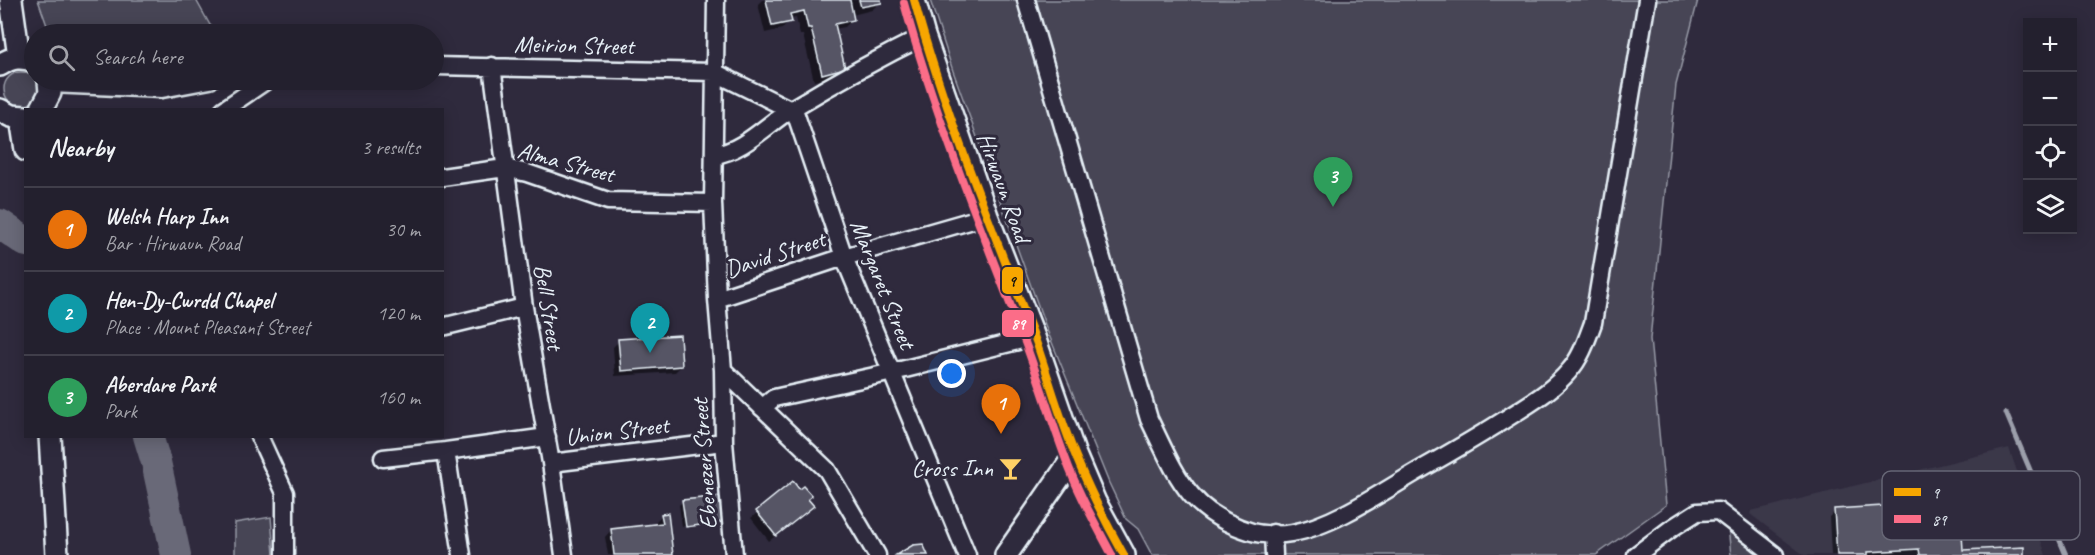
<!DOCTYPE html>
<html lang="en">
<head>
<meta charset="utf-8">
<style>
	body { margin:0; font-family:Caveat,sans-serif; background:#2f2d3a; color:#f1f3f6 }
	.controls { position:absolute; right:18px; top:18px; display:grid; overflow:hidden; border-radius:0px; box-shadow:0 3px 15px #0003 }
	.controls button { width:54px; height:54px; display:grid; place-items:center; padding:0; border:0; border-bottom:2px solid #403e4a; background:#23202e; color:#f1f3f6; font:30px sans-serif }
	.you { position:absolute; left:952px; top:374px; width:21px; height:21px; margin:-15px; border:4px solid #fff; border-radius:50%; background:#1a73e8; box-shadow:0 0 0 9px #1a73e833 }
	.badge { display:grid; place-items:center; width:39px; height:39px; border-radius:50%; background:#ffd166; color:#fff; font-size:20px; font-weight:700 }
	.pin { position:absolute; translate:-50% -50px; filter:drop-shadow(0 2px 3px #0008) }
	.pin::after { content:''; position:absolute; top:32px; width:21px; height:18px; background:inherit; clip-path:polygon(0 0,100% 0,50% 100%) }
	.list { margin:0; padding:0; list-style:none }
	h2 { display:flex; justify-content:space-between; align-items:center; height:78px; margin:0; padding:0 24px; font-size:26px }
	h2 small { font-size:20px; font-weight:400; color:#a3a3aa }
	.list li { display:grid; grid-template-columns:39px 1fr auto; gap:18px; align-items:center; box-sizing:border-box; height:84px; padding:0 24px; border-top:2px solid #403e4a }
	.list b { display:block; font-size:22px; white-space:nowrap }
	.list p { margin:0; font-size:20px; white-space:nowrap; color:#a3a3aa }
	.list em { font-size:20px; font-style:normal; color:#a3a3aa }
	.icon { flex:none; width:33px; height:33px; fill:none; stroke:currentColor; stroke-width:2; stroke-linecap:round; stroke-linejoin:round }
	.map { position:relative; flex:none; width:2095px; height:555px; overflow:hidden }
	.search { position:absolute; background:#23202e; box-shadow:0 3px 15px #0003; left:24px; top:24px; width:420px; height:66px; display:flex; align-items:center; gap:15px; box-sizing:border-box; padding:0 21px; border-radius:33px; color:#a3a3aa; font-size:22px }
	.panel { position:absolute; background:#23202e; box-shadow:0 3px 15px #0003; left:24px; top:108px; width:420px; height:330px; border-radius:0px }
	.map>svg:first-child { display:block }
</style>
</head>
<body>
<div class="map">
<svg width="2095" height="555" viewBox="0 0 2095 555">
	<rect width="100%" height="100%" fill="#2f2a3d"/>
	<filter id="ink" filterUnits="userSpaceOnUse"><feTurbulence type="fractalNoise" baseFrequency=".0167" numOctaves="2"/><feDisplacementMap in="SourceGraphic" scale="12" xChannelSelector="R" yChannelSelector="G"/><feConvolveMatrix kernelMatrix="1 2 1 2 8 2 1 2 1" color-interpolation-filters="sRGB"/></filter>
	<g filter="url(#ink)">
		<path fill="#3b3749" d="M2009,448L2046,555H1804L1750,514L1751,511Z"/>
		<path fill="#464455" stroke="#979aa6" stroke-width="1.5" d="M38,0H196L210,25L223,34H50Z
			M930,0H1698L1676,85L1650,339L1666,505L1596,555H1152L1138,529L1126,519L1109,483L1047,330L953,71Z
			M4 89a17 17 0 1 1 34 0a17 17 0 1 1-34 0Z
			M271,517L274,555H235V523Z
			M1728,527L1764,555H1731Z"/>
		<path fill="#0007" d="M762,0H879L880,2L872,10L852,15L853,19L845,27L834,29L843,68L835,76L814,81L803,35H800L796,18L790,19L782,29L765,33L758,4Z
			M619,341L681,366L675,372L615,376L613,347Z
			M793,483L806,499V512L769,541L751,518Z
			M1915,489L1962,552L2023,555H1831L1829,517L1835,511L1910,506L1909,495Z
			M683,501L720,521L719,523V521L682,526L679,505Z
			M662,515L672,555H608L605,537L611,530L656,525V521Z"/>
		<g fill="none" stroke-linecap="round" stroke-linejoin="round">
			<path stroke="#9c9fab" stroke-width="5" d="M2006,413L2066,555"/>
			<path stroke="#696978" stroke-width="30" d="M0,224L26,242
				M148,436L156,462L176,555"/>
		</g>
		<path fill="#575565" stroke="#e8f1f8" stroke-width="1.5" d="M766,0H850L854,20L835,24L845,68L822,74L811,28H808L804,11L790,14L792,22L772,26Z
			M859,0H881L882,3L861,7Z
			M680,335L682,366L621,371L618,339Z
			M793,481L799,489L803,486L812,496L808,499L814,506L776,536L756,511Z
			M1959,485L1963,550L2024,547V555H1920L1919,549L1868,552V555H1837L1834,509L1916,504L1915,488Z
			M722,496V522L686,527L682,500Z
			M668,513L673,555H614L611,529L663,523L661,514Z
			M923,544L928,555H896L913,545Z"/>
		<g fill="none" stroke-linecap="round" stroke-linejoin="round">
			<defs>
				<path id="minor" d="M716,0L713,203L717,299L723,370L827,470L877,555
					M1026,0L1149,419C1176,474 1188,513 1252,532C1262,535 1281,535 1292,533C1333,526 1382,492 1418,471C1450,453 1481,435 1512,415C1532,402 1553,390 1569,371C1581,358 1587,339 1593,323L1647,0
					M434,66L714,72L795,112L844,257L967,555
					M492,66L524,307L551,463L564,555
					M51,84L162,89L210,80
					M223,110L267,80
					M714,155C744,151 767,124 793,108C836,82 879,58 924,36
					M442,177L505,168L527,173L608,201L713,203
					M717,299L844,257L987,216
					M442,327L524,307
					M723,370L724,442L734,555
					M762,408L774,398L893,372L1034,337
					M259,436L285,493V555
					M446,451L462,555
					M383,458L446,451L547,437
					M551,463L724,442
					M1273,533L1274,555
					M1636,555L1672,528L1697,512L1718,511L1775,555"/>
				<path id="major" d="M11,0L19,57
					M914,0L924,36L987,216L1034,337L1075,455L1095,502L1124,555
					M0,65C12,57 21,56 34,61
					M0,110L11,116L26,117
					M41,110L50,93L49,80
					M21,118L26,150
					M50,436L57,555
					M1006,555L1075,455"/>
			</defs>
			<use href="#minor" stroke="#e8f1f8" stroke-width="21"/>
			<use href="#major" stroke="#e8f1f8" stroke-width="26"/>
			<use href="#minor" stroke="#2f2a3d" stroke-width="16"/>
			<use href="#major" stroke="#2f2a3d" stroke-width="21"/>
			<defs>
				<path id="bus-1" d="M914,0C945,113 990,224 1033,333C1048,374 1059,417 1076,457C1090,491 1106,523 1124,555"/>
				<path id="bus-2" d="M904,3C935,116 980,227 1023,337C1038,376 1050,417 1065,457C1077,491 1095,523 1112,555"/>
			</defs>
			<use href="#bus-1" stroke="#2f2a3d" stroke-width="12"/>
			<use href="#bus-2" stroke="#2f2a3d" stroke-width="12"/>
			<use href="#bus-1" stroke="#f7a600" stroke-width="8"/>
			<use href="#bus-2" stroke="#fb6d88" stroke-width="8"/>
		</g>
	</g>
	<defs>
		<symbol id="bar-bare" viewBox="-9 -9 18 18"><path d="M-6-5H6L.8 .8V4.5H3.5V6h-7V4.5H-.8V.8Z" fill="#ffd166" stroke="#2f2a3d" stroke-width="2.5" paint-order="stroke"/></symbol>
	</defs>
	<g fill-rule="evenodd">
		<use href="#bar-bare" x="994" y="452" width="33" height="33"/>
	</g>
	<g text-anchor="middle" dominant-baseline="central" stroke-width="6" stroke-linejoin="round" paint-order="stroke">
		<g font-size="24" fill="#e8f1f8" stroke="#2f2a3d">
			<text transform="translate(574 45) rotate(1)">Meirion Street</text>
			<text transform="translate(566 162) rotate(15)">Alma Street</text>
			<text transform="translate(1004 187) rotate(70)">Hirwaun Road</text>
			<text transform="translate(775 254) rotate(-18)">David Street</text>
			<text transform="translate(883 284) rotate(68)">Margaret Street</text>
			<text transform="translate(549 307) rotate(81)">Bell Street</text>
			<text transform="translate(617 431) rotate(-7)">Union Street</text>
			<text transform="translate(704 464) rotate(-94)">Ebenezer Street</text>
		</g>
		<g font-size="24" fill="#e8f1f8" stroke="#2f2a3d" text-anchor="end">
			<text x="993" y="468">Cross Inn</text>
		</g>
	</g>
	<rect x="1882" y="471" width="198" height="69" rx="9" fill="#2f2a3d" stroke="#666675" stroke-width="1.5"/>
	<rect x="1894" y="488" width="27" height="8" fill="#f7a600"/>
	<rect x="1894" y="515" width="27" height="8" fill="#fb6d88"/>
	<g font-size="16" fill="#e8f1f8">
		<text x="1932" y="498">9</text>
		<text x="1932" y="525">89</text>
	</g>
	<g stroke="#2f2a3d" stroke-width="2">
		<rect x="1001" y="266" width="23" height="29" rx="6" fill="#f7a600"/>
		<rect x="1001" y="309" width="34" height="29" rx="6" fill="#fb6d88"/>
	</g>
	<g font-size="16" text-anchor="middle" font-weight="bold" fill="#fff">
		<text x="1018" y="329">89</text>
	</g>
	<g font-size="16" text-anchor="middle" font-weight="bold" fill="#111">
		<text x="1012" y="286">9</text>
	</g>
</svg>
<div class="controls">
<button>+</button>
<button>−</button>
<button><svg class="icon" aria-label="locate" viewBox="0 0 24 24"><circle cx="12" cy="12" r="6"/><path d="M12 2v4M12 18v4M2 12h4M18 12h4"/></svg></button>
<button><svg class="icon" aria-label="layers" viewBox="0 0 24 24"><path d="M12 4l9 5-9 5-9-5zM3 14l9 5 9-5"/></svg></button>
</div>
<div class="you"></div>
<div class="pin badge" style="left:1001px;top:434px;background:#e8710a">1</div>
<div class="pin badge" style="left:650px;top:353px;background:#0f9aa8">2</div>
<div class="pin badge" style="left:1333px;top:207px;background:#2e9e5b">3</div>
<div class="search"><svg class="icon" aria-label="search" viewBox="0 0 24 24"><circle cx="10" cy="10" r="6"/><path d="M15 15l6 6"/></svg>Search here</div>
<section class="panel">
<h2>Nearby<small>3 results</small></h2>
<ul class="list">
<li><span class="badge" style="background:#e8710a">1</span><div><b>Welsh Harp Inn</b><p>Bar · Hirwaun Road</p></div><em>30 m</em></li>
<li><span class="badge" style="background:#0f9aa8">2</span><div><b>Hen-Dy-Cwrdd Chapel</b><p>Place · Mount Pleasant Street</p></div><em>120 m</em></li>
<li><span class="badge" style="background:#2e9e5b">3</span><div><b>Aberdare Park</b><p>Park</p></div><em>160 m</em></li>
</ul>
</section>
</div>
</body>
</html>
